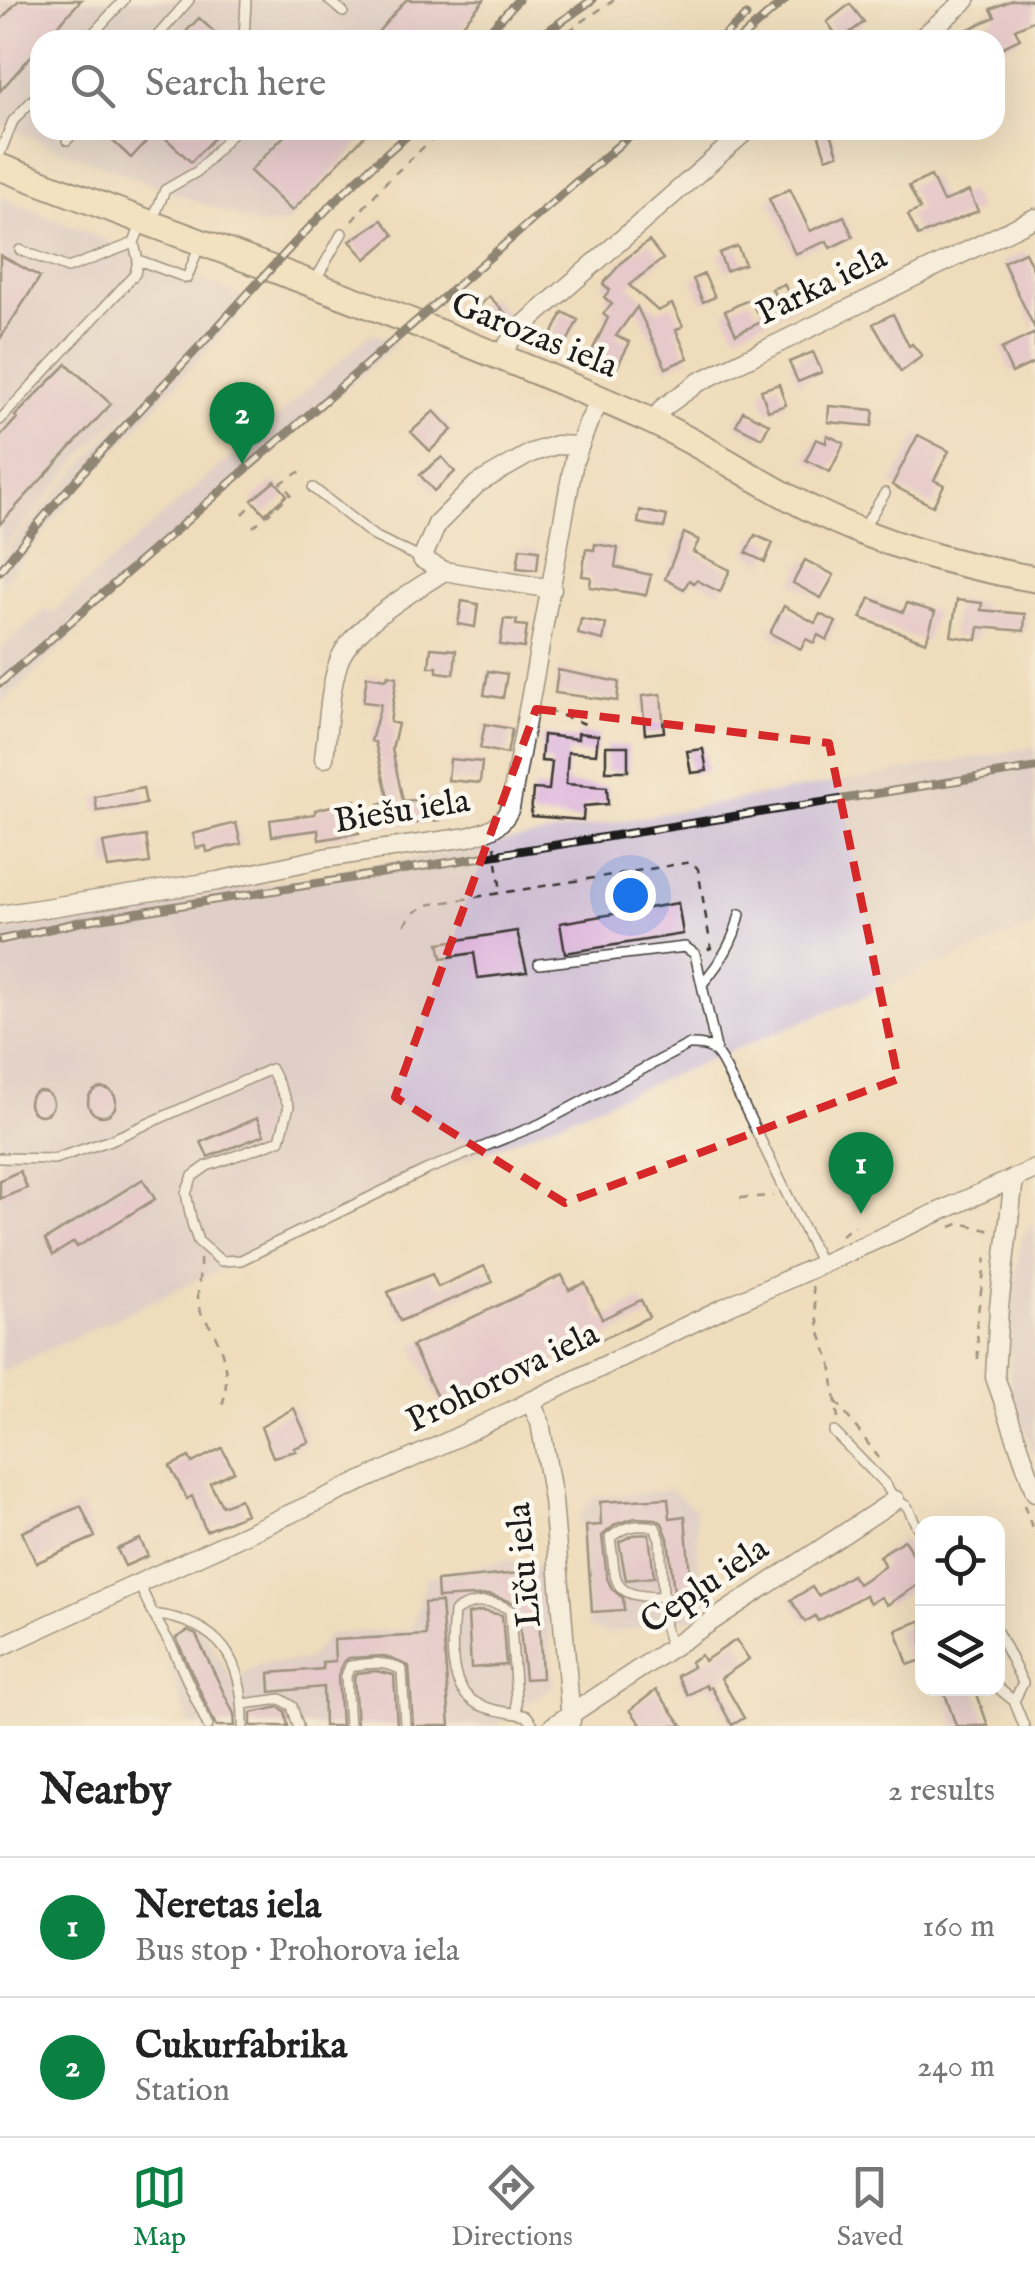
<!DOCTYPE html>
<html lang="en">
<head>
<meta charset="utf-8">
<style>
	body { margin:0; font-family:"IM FELL English",serif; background:#f6f6f6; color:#222 }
	.controls { position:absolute; right:30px; bottom:30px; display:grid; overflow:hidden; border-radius:20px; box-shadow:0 10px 40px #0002 }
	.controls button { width:90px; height:90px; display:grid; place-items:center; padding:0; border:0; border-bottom:2px solid #e0e0e0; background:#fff; color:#222; font:50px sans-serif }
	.you { position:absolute; left:630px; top:895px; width:35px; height:35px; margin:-25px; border:8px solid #fff; border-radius:50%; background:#1a73e8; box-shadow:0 0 0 15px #1a73e833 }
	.badge { display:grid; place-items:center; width:65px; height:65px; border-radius:50%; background:#0b8043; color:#fff; font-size:32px; font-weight:700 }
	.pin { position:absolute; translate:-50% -82px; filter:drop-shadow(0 2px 5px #0008) }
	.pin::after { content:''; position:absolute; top:52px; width:35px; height:30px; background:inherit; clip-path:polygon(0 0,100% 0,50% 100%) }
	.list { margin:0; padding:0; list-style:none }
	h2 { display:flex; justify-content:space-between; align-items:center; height:130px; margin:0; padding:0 40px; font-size:42px }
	h2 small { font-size:32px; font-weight:400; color:#767676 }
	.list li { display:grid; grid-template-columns:65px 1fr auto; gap:30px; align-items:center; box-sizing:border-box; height:140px; padding:0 40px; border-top:2px solid #e0e0e0 }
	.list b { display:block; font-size:38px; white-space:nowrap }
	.list p { margin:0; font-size:32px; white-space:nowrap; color:#767676 }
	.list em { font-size:32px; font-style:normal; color:#767676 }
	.icon { flex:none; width:55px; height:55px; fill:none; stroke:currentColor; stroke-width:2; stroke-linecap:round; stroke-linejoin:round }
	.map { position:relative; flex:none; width:1035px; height:1726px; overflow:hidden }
	.search { position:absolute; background:#fff; box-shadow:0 10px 40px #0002; left:30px; right:30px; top:30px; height:110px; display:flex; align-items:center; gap:25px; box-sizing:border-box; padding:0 35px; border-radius:30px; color:#767676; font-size:38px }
	.sheet { height:410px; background:#fff }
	nav { display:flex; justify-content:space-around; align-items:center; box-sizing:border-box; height:140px; border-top:2px solid #e0e0e0; background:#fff; font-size:28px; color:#767676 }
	nav a { display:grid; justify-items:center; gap:5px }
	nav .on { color:#0b8043 }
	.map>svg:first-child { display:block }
</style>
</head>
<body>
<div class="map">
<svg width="1035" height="1726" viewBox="0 0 1035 1726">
	<rect width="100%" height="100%" fill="#fbf7ec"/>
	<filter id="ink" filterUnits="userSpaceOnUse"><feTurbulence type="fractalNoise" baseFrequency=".01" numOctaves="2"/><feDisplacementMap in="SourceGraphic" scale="20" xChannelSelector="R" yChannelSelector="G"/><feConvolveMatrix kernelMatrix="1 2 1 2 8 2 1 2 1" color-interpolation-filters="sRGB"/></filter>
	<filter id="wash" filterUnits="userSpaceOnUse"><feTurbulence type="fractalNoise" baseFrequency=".0048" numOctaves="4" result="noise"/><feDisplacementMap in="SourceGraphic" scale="40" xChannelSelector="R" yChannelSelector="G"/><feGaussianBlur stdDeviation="2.25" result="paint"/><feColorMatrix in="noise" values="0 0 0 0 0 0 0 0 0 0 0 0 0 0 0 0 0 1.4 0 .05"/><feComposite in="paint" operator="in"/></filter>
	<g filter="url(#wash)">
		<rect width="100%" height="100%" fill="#efdcbb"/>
		<path fill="#cdbed3" d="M0,0H487L451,40H40V130H371L286,224L261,226L0,126Z
			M0,197L239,294L251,303L80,489L0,587V557L160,377L85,453L0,552Z
			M372,333L398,342L77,621L82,628L0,705V649L48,608L52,613Z
			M1035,747V926L380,1195L0,1372V932Z
			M1035,1223V1458L1010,1389V1313L1021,1238Z
			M672,1490L695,1509L701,1602L695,1618L610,1633L588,1628L579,1517L595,1496Z
			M507,1560L544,1569L554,1686L495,1726H189L159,1634L196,1618L233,1681L261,1664L308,1660L329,1634L411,1629L423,1594L426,1577Z"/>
		<g id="blocks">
			<path fill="#dbb1db" d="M19,0H81L45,40H40V46L0,91V21Z
				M406,0H484L449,40H371Z
				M1012,0H1035V20L1015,29L1020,39L995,51V40H945L995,17L991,9Z
				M850,4L864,22L840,40L827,22Z
				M199,18L223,40H178Z
				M101,130H221L191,162L157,130L131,158Z
				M290,130H370L292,211L250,171Z
				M817,130H830L838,154L826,158Z
				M931,176L943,202L969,191L978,211L918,236L908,215L920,209L909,186Z
				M790,189L810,231L844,216L853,237L830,248L827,241L795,254L769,199Z
				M382,220L394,235L366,259L350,241Z
				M649,241L663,259L629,285L658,311L672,304L683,326L676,330L688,358L666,368L637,307L616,336L630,342L617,367L591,353L608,318L603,314L612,304L604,297L610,290L603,284L623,261Z
				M737,246L745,264L726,271L719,253Z
				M1025,252L1035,273V329L1003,262Z
				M0,255L40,277L0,339Z
				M704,274L715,297L703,302L693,279Z
				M784,284L790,296L801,291L805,301L736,334L725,311L750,299L756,311L778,301L772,289Z
				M489,296L511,319L500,333L488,320L483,325L472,313Z
				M563,312L578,320L566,344L551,337Z
				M893,314L909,346L912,344L922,356L901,372L873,324Z
				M1035,333V362L1012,373L1001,349Z
				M813,352L822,372L798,382L789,362Z
				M67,364L111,404L0,524V437L17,418L15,416Z
				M779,384L786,405L768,411L761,390Z
				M829,406L874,410L872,426L828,422Z
				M434,411L452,430L430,451L411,432Z
				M743,411L769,424L762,438L736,425Z
				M827,435L844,443L830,472L806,460L816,439L826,443Z
				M918,435L949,451L934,480L944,485L933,506L892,485Z
				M442,457L455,472L434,491L420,475Z
				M275,481L287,495L265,514L252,500Z
				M640,510L667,516L664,528L638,523Z
				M684,533L699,540L693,552L730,570L720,592L696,580L694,583L689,580L684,589L665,579Z
				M755,535L773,543L765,562L746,553Z
				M595,544L618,548L615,567L651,575L646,595L590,587L591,577L582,576L586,549L594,550Z
				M520,548L539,550L537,570L517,568Z
				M805,560L834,575L821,598L793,583Z
				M870,598L903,612L907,603L935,612L926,642L861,618Z
				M957,600L982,603L981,610L1025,614L1024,631L979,627L977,640L951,636Z
				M462,601L478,604L475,627L458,624Z
				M784,606L815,623L820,614L836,622L827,640L818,635L814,643L806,639L801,649L770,633Z
				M504,619L517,620L516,625L527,626L524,648L500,645Z
				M581,619L606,624L603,640L578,634Z
				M431,648L456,650L454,674L437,672V667H429Z
				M558,670L619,682L617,701L555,693Z
				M488,671L507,674L503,698L484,695Z
				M388,675L397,677L390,722L398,724L392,749L403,801L439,798L441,820L383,827L379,804L389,802L375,742L371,741L381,704L363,702L367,676L387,679Z
				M661,694L664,732L645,734L642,696Z
				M485,724L512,729L507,754L480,748Z
				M578,733L598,735L596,754L568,752L566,784L607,787L608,804L584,806L583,820L531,816L533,789L549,790L552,762L541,761L543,735L578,739Z
				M606,746H628V771H606Z
				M703,749L707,771L691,773L687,751Z
				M450,759L482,762L480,783L448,780Z
				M143,788L146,804L97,811L95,797Z
				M355,800L359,833L319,840L318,830L272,836L270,820L315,814V810Z
				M236,823L241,844L207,852L206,846L196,848L193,834Z
				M146,836L150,863L108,868L103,843Z
				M678,903L683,934L565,953L560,923Z
				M517,931L527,972L478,978L474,953L442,958L439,943Z
				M88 1102a14 14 0 1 1 28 0a14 14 0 1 1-28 0Z
				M29 1103a12 12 0 1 1 24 0a12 12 0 1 1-24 0Z
				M257,1118L264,1135L208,1157L201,1142Z
				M20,1171L27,1188L0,1199V1180Z
				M143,1179L155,1199L77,1247L74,1242L53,1255L45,1240Z
				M484,1266L493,1282L400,1321L388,1292L432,1274L438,1287Z
				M562,1275L569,1290L585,1283L602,1319L641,1300L649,1317L445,1413L412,1346Z
				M294,1408L309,1442L294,1448L296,1451L273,1457L261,1427Z
				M222,1448L234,1471L210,1483L222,1506L240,1499L246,1514L206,1531L192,1496L187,1499L170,1466L189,1457L192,1463Z
				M668,1498L670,1518L685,1516L692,1600L675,1601L668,1538L662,1523L656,1519L635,1518L616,1524L602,1536L607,1578L612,1589L623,1598L624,1610L592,1612L586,1526L601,1525L600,1502Z
				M81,1506L95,1537L36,1563L22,1532Z
				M649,1534L654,1577L626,1580L619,1542L633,1535Z
				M140,1539L148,1556L125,1566L117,1549Z
				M904,1540L922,1569V1582L887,1605L881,1597L870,1603L865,1595L818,1621L815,1616L805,1622L791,1600L812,1587L818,1596L852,1575L858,1584L885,1566L879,1556Z
				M519,1573L521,1592L538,1591L542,1678L525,1679L518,1609L515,1603L490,1595L438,1598L437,1581Z
				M441,1602L450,1726H413L409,1666L384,1656L349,1658L343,1662L338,1676L341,1726H324L323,1687L270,1692L269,1673L323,1669L322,1662L335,1661L334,1640L426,1635L424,1603Z
				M482,1611L502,1615L506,1665L471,1668L468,1614Z
				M922,1620V1660L908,1665L896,1630Z
				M188,1631L196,1635L234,1714L235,1726H216L176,1638Z
				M736,1640L749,1659L721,1678L744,1718L732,1725L711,1687L708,1689L706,1685L688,1695L677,1676L693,1667L690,1662L701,1655L704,1661Z
				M376,1671L394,1675L397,1726H357L354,1677L356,1673Z
				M943,1688H975L988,1726H956Z
				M656,1690L683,1726H642L630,1710Z
				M279,1707L285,1711L288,1726H251V1713Z"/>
		</g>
	</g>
	<g filter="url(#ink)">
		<use href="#blocks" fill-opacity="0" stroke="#3c3934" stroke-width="2.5"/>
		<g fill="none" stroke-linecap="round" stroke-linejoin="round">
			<defs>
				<path id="service" d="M329,0L343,12
					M87,40L124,0
					M154,40L189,0
					M244,40L246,0
					M67,140L76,130
					M0,153L13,121L40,92
					M152,222L165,190L198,171L235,130
					M134,243L138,260L187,278L200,244
					M20,250L68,268L134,243L141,224
					M314,283L342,233
					M0,420L135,274L138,260
					M313,488L374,536L422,559
					M862,530L885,493
					M539,964L685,947L695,954L716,1048
					M703,983C721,961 734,942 740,914
					M0,1158L54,1159L111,1140L271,1069L289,1106L280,1140L207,1166L193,1176L186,1193L192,1223L198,1241L221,1261L241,1260L426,1170L540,1124L688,1045C711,1044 716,1049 726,1069L821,1264
					M834,1432L886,1485L895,1500L907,1506L922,1537
					M139,1584L153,1614C221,1623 244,1659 243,1726
					M663,1597C608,1597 617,1582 610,1538C624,1526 637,1524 655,1527L660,1539L665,1628L671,1648
					M153,1614L173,1649L208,1726
					M998,1633L1023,1683L1014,1701
					M998,1688L1014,1701L1024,1726
					M243,1704L281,1699L292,1706L298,1726
					M517,1714L510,1610C492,1599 472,1600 454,1612C452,1638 447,1684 473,1701C487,1711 511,1712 527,1716L534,1726
					M349,1726L346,1676L350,1666C369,1663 384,1660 402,1670L405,1726"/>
				<path id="minor" d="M919,40L966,0
					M498,358L518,330L747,130
					M652,422L664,407L699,382L1035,218
					M444,571L422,559L437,524L477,484L531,453L556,445L579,446
					M324,758C328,727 329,693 338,664C349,627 413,592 444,571L552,589
					M0,915L218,881L324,858L468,837C488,831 501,828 510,808L574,461L588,423L600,401
					M1014,1178L999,1307L995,1377L1035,1492
					M530,1401L540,1422L553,1500L571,1721
					M0,1647L449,1441L721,1309L1035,1169
					M553,1726L895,1500"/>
				<path id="secondary" d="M0,167C217,250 439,326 651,421C706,446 757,482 811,509C882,545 957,565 1035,579"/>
			</defs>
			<use href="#service" stroke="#3c3934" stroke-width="12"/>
			<use href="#minor" stroke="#3c3934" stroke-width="21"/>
			<use href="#secondary" stroke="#3c3934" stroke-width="29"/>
			<path stroke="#3c3934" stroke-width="2.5" stroke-dasharray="8 8" stroke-linecap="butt" d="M555,40L614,0
				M352,221L386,182L442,130
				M243,514L253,504
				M253,527L291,494L281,483L299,472L304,478
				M547,710L588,725
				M495,846L501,893
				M404,925L415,912L427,905L692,862L698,869L711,948L706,950
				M740,1198L773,1196
				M951,1227L961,1223L991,1231
				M841,1235L855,1226
				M200,1259C201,1274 196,1291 199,1306C201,1317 209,1323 214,1333C226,1356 230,1385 221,1409
				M812,1286L820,1333L831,1363L838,1419
				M978,1359L977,1319L986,1258
				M836,1401L879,1458
				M1024,1505L1035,1536"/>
			<use href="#service" stroke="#fff" stroke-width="9"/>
			<use href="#minor" stroke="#fff" stroke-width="18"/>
			<use href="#secondary" stroke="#f7e8c3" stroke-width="25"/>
			<defs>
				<path id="rail" d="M481,40L518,0
					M535,40L592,0
					M719,40L746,16
					M739,40L785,0
					M0,571C64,488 138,413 209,336C275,265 338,191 414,130
					M0,683L636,130
					M0,940L84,921L1035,768"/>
			</defs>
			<use href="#rail" stroke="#1c1c1c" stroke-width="9"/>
			<use href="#rail" stroke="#fbf7ec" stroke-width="5" stroke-dasharray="15" stroke-linecap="butt"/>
		</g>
	</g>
	<path d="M0 0H1035V1726H0ZM536,709L829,743L898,1079L565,1203L395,1097Z" fill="#efdcbb" fill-opacity=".55" fill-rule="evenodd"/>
	<path fill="none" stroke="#d62828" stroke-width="8" stroke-dasharray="20 12" stroke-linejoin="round" d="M536,709L829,743L898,1079L565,1203L395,1097Z"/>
	<g text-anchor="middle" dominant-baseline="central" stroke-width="9" stroke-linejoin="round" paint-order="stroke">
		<g font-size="35" fill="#1c1c1c" stroke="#fbf7ec">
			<text transform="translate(822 286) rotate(-26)">Parka iela</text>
			<text transform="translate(534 336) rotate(22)">Garozas iela</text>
			<text transform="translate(402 812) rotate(-9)">Biešu iela</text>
			<text transform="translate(503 1378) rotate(-26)">Prohorova iela</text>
			<text transform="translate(525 1565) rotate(-95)">Līču iela</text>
			<text transform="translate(705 1586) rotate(-34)">Cepļu iela</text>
		</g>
	</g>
</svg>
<div class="controls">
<button><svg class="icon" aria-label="locate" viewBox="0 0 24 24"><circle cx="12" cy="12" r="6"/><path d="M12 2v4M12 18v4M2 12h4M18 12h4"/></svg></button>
<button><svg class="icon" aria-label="layers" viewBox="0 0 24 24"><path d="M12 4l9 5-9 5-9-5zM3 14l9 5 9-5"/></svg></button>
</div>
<div class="you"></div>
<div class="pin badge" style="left:861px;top:1214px">1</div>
<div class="pin badge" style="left:242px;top:464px">2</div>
<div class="search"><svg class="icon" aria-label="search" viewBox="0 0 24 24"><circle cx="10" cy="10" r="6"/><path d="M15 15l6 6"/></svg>Search here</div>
</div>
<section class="sheet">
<h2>Nearby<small>2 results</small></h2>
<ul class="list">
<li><span class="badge">1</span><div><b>Neretas iela</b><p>Bus stop · Prohorova iela</p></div><em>160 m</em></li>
<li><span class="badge">2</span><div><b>Cukurfabrika</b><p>Station</p></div><em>240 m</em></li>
</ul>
</section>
<nav>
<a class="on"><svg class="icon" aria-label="map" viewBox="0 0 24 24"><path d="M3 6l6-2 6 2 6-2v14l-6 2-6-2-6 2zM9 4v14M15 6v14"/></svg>Map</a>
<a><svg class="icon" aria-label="directions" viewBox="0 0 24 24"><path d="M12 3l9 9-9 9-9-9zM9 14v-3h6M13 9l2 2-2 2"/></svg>Directions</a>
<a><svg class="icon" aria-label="saved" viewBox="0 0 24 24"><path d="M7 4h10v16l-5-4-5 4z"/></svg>Saved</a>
</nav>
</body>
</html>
